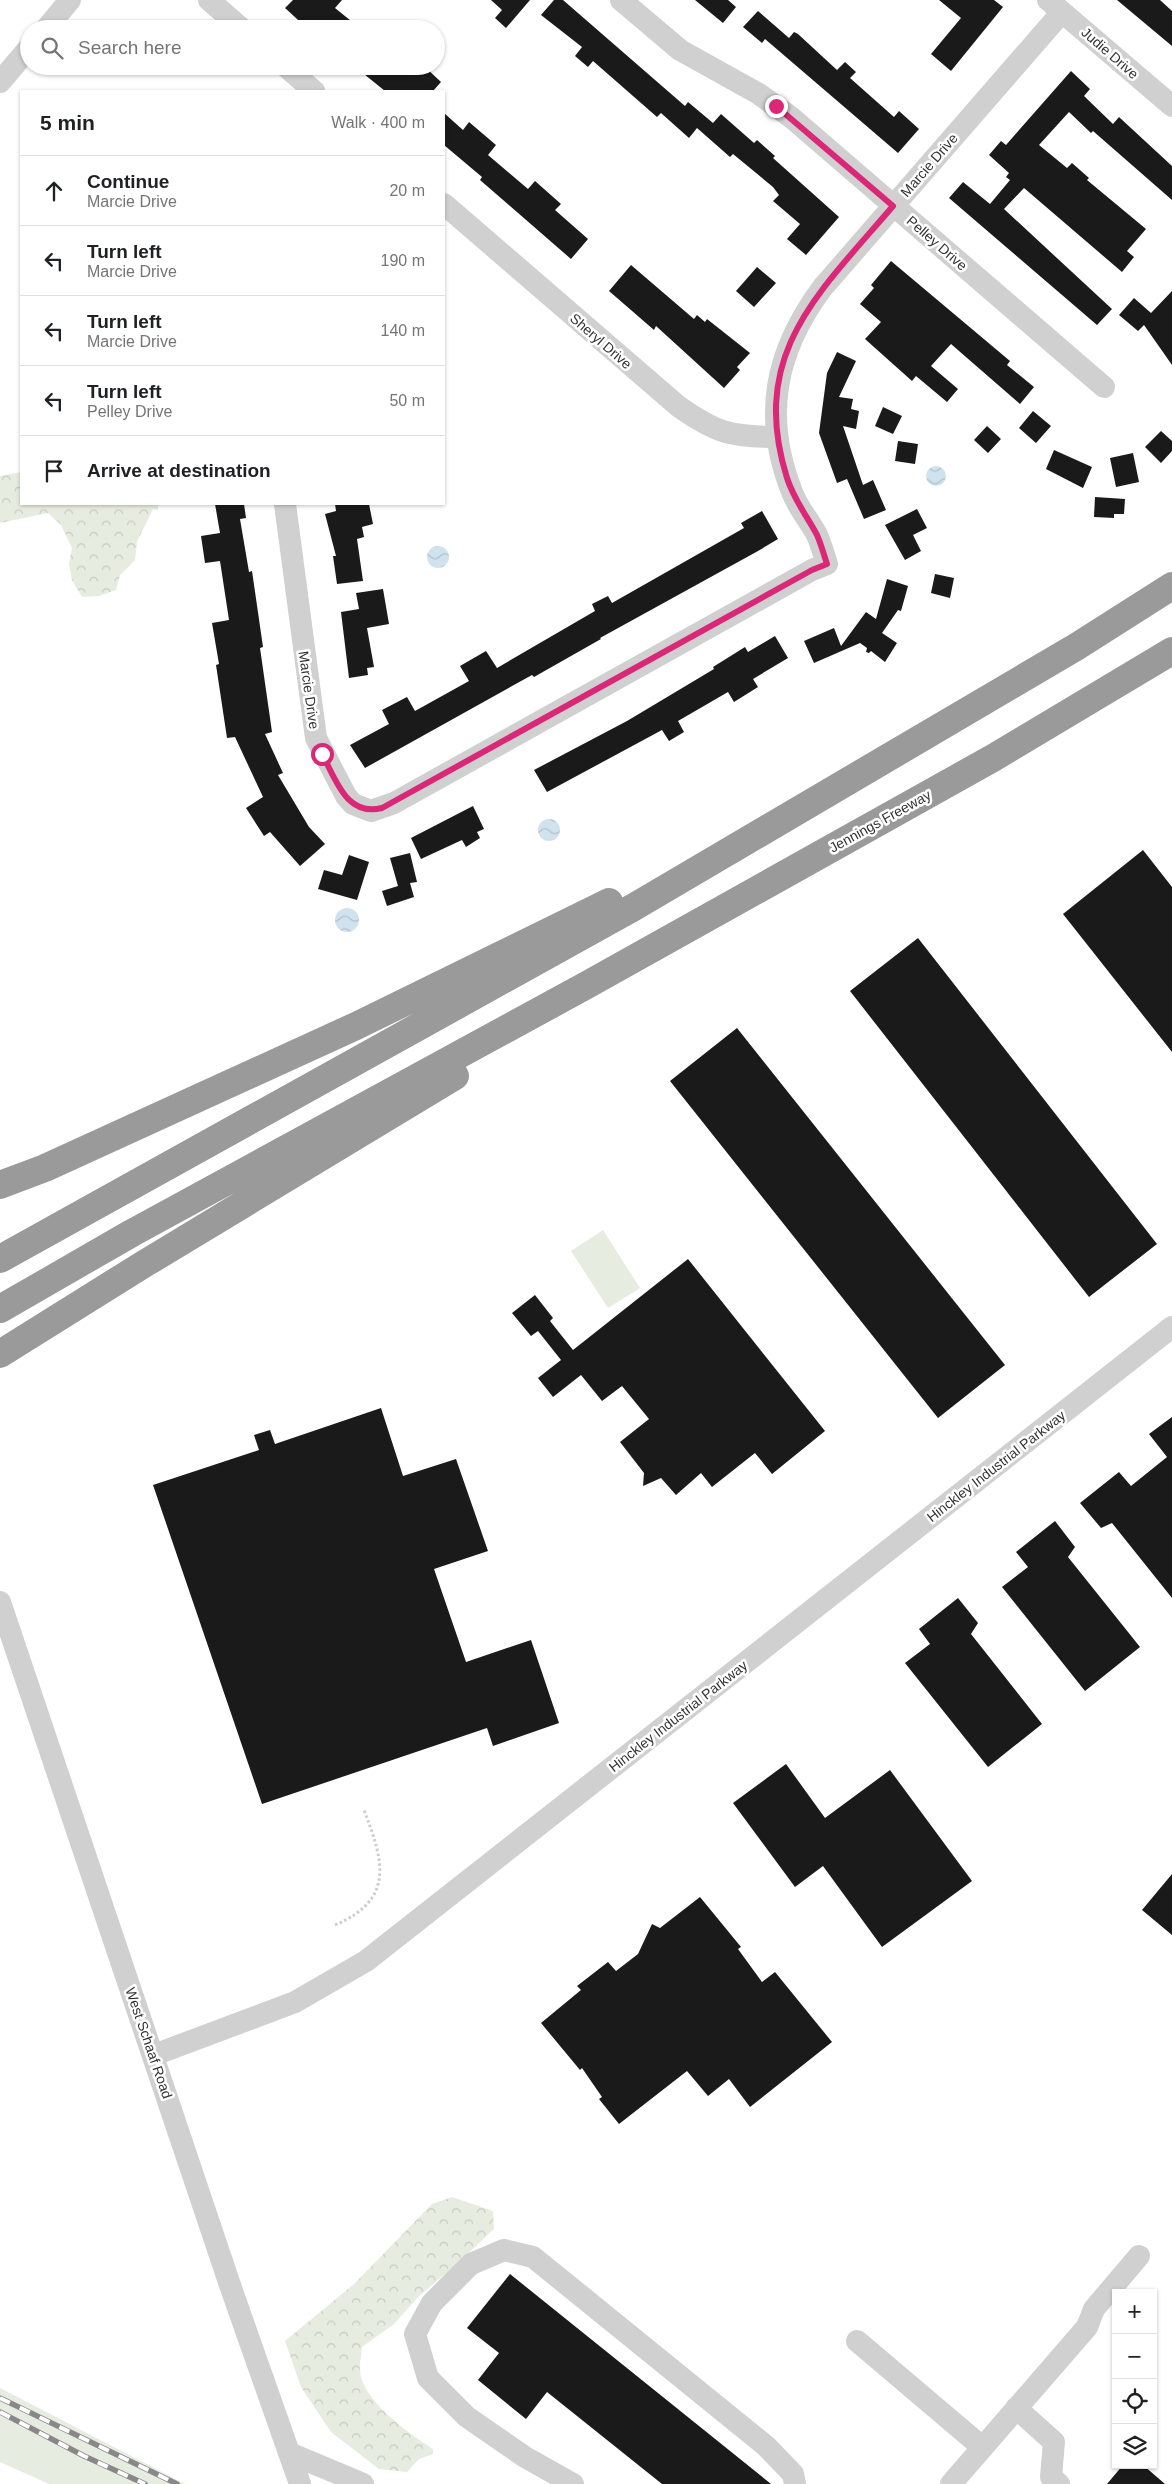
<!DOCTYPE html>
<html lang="en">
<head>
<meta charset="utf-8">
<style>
	body { margin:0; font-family:Helvetica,sans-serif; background:#f6f6f6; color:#202124 }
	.controls { position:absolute; right:15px; bottom:15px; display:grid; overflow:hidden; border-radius:0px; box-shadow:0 1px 4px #0004 }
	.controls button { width:45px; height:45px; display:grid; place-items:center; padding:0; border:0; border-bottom:1px solid #e0e0e0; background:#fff; color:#202124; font:25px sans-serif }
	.stop { position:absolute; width:15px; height:15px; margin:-11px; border:4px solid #db2777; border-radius:50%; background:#fff }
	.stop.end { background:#db2777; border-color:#fff; box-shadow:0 1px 5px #0008 }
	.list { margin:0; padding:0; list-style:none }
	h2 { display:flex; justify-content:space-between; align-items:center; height:65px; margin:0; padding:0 20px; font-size:21px }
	h2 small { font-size:16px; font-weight:400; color:#757577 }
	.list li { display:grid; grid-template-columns:32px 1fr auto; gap:15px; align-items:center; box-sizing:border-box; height:70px; padding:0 20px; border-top:1px solid #e0e0e0 }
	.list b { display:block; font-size:19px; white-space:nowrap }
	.list p { margin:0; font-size:16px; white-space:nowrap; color:#757577 }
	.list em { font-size:16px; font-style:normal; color:#757577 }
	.icon { flex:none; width:28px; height:28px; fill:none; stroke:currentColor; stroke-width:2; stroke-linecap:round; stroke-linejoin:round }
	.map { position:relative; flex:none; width:1172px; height:2484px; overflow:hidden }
	.search { position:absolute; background:#fff; box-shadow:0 1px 4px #0004; left:20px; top:20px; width:425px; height:55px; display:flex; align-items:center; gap:12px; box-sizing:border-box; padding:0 18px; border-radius:28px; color:#757577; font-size:19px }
	.panel { position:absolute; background:#fff; box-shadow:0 1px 4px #0004; left:20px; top:90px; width:425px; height:415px; border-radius:0px }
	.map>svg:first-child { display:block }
</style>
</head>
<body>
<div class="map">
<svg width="1172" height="2484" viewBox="0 0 1172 2484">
	<defs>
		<pattern id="forest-crowns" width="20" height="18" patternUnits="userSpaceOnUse" patternTransform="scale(1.25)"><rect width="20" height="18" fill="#e6ecdf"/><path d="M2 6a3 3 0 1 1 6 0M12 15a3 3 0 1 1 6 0" fill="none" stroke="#c6cbc0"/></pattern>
		<pattern id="water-waves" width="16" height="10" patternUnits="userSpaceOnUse" patternTransform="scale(1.25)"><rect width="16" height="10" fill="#cfe2ee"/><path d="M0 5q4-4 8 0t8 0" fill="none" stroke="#b2c2cd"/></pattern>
	</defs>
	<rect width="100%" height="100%" fill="#fff"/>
	<path fill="#e6ecdf" d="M603,1230L640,1288L608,1308L571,1251Z
		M0,2388L185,2484H49L0,2462Z"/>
	<path fill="url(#forest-crowns)" d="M21,472V504H158V510L153,509L137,542L135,560L120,575L116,590L99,596L82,597L72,580L69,564L72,548L61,525L48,513L0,523V476Z
		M452,2197L493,2211L494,2229L457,2264L418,2297L394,2324L362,2347C362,2354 359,2363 360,2370C361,2400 410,2434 433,2449V2454L419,2459L407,2472L379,2469L331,2432L301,2387L285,2341L354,2284L432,2204Z"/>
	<path fill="url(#water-waves)" d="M926 476a10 10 0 1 1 20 0a10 10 0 1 1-20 0Z
		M427 557a11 11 0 1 1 22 0a11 11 0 1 1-22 0Z
		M538 830a11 11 0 1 1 22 0a11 11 0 1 1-22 0Z
		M335 920a12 12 0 1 1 24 0a12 12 0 1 1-24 0Z"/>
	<path fill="#1a1a1a" d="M293,0H342L335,8L361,29H308L285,8Z
		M491,0H530L506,28L495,18L502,10Z
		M554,0H563L685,106L688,102L713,123L721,114L754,143L757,140L775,156L773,158L839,217L806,255L787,239L800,224L773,201L779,195L773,187L733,154L730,157L697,128L689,138L661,113L657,117L593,61L588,67L575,56L582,47L541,15Z
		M695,0H728L736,7L723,23Z
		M939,0H994L1003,7L951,71L931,54L961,18Z
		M1117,0H1160L1172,11V46Z
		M758,11L789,38L794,32L798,34L837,70L845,62L856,72L850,78L894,117L899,111L919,129L898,153L765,39L762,43L743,27Z
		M354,66H424L441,82L433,91H385Z
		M1071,71L1090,89L1084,96L1113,124L1119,117L1172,166V200L1093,131L1091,133L1069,112L1039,145L1067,168L1072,163L1089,178L1087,180L1146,229L1127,251L1134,257L1122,272L1024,188L1004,209L1112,309L1097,325L949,198L963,182L990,204L1010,180L1006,177L1009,173L989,155L1001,141L1006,145Z
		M444,113L463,130L469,122L496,145L488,155L528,189L535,181L561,204L555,210L588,239L571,259L480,180L482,177L444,145Z
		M891,261L1010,361L1007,365L1034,387L1020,404L951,344L931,366L958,389L947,402L916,376L912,381L865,339L881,322L860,304L874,288L871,285Z
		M631,265L694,319L697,315L705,322L707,319L750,353L737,367L740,370L724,388L656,326L654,330L609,291Z
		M757,267L776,283L754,307L736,291Z
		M1172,291V365L1144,325L1138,331L1119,315L1134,298L1151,313Z
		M837,352L856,361L839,397L853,399L851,409L859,411L856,429L843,426L863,485L873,480L886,510L864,519L847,479L837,483L819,433L827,373Z
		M883,407L902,416L893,434L875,426Z
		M1033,411L1051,426L1036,443L1019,428Z
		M987,426L1001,439L988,453L974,440Z
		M1161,431L1172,441V451L1161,463L1145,447Z
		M898,441L918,444L915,464L895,461Z
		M1054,450L1092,467L1083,488L1046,469Z
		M1133,453L1139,482L1116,487L1110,458Z
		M1095,497L1125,499L1124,514H1114V518L1094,517Z
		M215,504H244L246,518L240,519L249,572L252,571L263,647L260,648L272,732L265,734L283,773L278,775L309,827L325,844L300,866L270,832L264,836L246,808L263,797L235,737L227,738L216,665L219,664L212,623L229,620L220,561L205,563L201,536L220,533Z
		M335,504H369L373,524L362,527L364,537L357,539L363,581L337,584L333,556H336L325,514L336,511Z
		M917,509L927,528L913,535L921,551L905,560L885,525Z
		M762,511L778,539L758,551L600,638L601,639L534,677L532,675L365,768L350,745L389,724L382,710L407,697L415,711L469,681L460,666L486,651L497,668L595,611L592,604L608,596L612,603L744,528L741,523Z
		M935,574L954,578L950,598L931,593Z
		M887,579L908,586L901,611L898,610L882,633L897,643L885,662L871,651L869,653L866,652L867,648L860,643L814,663L804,641L834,628L841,646L866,612L876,619Z
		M383,589L389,624L367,628L374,667L367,668L368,675L349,678L341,612L359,609L356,593Z
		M775,636L788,658L753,679L758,687L734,702L728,692L678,721L684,732L669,741L662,730L547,792L534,770L627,721L714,669L713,667L745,647L748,652Z
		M473,806L484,829L477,832L480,838L466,847L462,840L421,859L411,838Z
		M1143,850L1172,887V1052L1063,914Z
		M410,853L417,882L410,883L414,897L387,906L382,891L398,886L390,858Z
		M349,855L369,862L357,900L318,889L324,870L342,875Z
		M918,938L1157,1244L1089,1297L850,991Z
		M737,1028L1005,1365L938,1418L670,1081Z
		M688,1259L825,1431L772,1474L755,1453L712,1487L701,1473L676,1495L661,1478L643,1486L644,1473L620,1442L649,1419L622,1386L602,1401L581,1375L553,1397L538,1378L561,1360L538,1331L531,1336L512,1313L535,1295L553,1318L550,1321L573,1350Z
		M381,1408L403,1476L456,1459L488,1551L434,1569L466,1662L531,1640L559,1723L493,1746L487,1728L262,1804L153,1485L259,1450L254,1435L270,1430L275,1444Z
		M1172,1417V1598L1112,1523L1101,1528L1080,1503L1119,1472L1131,1486L1167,1457L1149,1434Z
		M1055,1521L1075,1547L1068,1557L1140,1647L1085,1691L1002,1587L1028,1567L1016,1552Z
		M958,1598L978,1623L971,1634L1042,1724L988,1767L905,1663L930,1644L919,1629Z
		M786,1764L825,1818L890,1770L972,1881L882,1947L823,1866L795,1887L733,1803Z
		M1172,1874V1935L1142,1910Z
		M700,1897L741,1947L738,1949L762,1982L775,1972L832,2042L750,2107L729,2079L708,2096L687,2071L619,2124L599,2099L602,2097L582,2068L580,2070L541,2023L581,1990L577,1986L608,1962L616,1971L638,1954L652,1924L660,1928Z
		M510,2274L771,2484H662L547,2392L526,2419L478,2380L499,2353L467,2328Z
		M1123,2465H1143L1165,2484H1107Z"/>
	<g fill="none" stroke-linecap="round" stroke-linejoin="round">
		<path stroke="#cdcdcd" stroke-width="3" stroke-dasharray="2.5 2.5" stroke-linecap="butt" d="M335,1925C396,1899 383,1860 364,1810"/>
		<path stroke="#d0d0d0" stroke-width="22" d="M209,0L242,29
			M621,0L680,50L759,94L792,118L1104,387
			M1048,0L1172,106
			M46,29L70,0
			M285,66L314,91
			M0,82L29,48
			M444,204L678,406C716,433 731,437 777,437
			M285,504L316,738L346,796L353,804L371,811L394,803L812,570L827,564C824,555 821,544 817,535C809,520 798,508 792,492C762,416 775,351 823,287L1062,12
			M0,1602L231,2288L300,2484
			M154,2055L295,2002L366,1961L1172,1327
			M857,2341L982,2447
			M1016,2408L1054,2442L1051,2477L1059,2484
			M289,2453L363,2484
			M573,2484L525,2457L467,2417L428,2378L415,2334L432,2303L471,2264L504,2250L533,2257L766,2446L793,2474L795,2484
			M951,2484L1087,2327L1094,2309L1139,2256"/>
		<path stroke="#9a9a9a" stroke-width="28" d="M0,1185L45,1168L356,1026L609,902
			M0,1259L634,907L1076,647L1172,586
			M0,1309L132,1233L585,986L993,758L1172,651
			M0,1354L144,1264L455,1076"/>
		<defs>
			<path id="rail" d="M0,2398L177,2484
				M0,2412L84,2456L145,2484"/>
		</defs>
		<use href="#rail" stroke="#888" stroke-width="5.5"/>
		<use href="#rail" stroke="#fff" stroke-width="4" stroke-dasharray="11" stroke-linecap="butt"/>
	</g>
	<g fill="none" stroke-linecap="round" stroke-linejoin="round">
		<path stroke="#db2777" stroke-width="6" d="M322,754C336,779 346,817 382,808L812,570L827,564C824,555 821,544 817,535C807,516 794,500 787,478C748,353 819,293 893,206L776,106"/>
	</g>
	<g text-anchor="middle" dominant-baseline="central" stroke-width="5" stroke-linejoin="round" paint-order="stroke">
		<g font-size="14" fill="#333" stroke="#fff">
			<text transform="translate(1110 53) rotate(41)">Judie Drive</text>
			<text transform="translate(929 165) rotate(-49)">Marcie Drive</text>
			<text transform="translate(937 243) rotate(41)">Pelley Drive</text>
			<text transform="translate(601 341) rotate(41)">Sheryl Drive</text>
			<text transform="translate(309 690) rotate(82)">Marcie Drive</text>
			<text transform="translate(880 821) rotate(-29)">Jennings Freeway</text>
			<text transform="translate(996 1466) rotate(-38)">Hinckley Industrial Parkway</text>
			<text transform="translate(678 1716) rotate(-38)">Hinckley Industrial Parkway</text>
			<text transform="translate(149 2043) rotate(71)">West Schaaf Road</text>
		</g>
	</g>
</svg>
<div class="controls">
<button>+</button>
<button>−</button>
<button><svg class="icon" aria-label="locate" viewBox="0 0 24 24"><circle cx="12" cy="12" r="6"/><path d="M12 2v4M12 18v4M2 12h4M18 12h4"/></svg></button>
<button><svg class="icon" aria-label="layers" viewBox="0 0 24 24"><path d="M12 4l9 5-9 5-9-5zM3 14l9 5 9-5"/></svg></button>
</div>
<div class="stop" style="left:322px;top:754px"></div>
<div class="stop end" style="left:776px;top:106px"></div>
<div class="search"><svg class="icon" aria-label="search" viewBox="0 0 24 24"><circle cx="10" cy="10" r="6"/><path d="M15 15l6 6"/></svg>Search here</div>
<section class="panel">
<h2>5 min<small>Walk · 400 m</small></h2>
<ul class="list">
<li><svg class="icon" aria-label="ahead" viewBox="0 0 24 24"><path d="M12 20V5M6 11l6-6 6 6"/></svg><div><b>Continue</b><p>Marcie Drive</p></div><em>20 m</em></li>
<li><svg class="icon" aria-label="left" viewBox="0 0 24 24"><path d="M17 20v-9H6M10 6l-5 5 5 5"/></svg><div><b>Turn left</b><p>Marcie Drive</p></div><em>190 m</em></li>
<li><svg class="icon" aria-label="left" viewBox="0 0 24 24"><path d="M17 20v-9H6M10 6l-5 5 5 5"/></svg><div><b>Turn left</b><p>Marcie Drive</p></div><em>140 m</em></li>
<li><svg class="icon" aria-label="left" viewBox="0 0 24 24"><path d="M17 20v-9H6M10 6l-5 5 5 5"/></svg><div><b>Turn left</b><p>Pelley Drive</p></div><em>50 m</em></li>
<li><svg class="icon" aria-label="arrive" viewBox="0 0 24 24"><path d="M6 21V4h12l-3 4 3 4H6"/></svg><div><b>Arrive at destination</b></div></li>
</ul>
</section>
</div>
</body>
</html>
